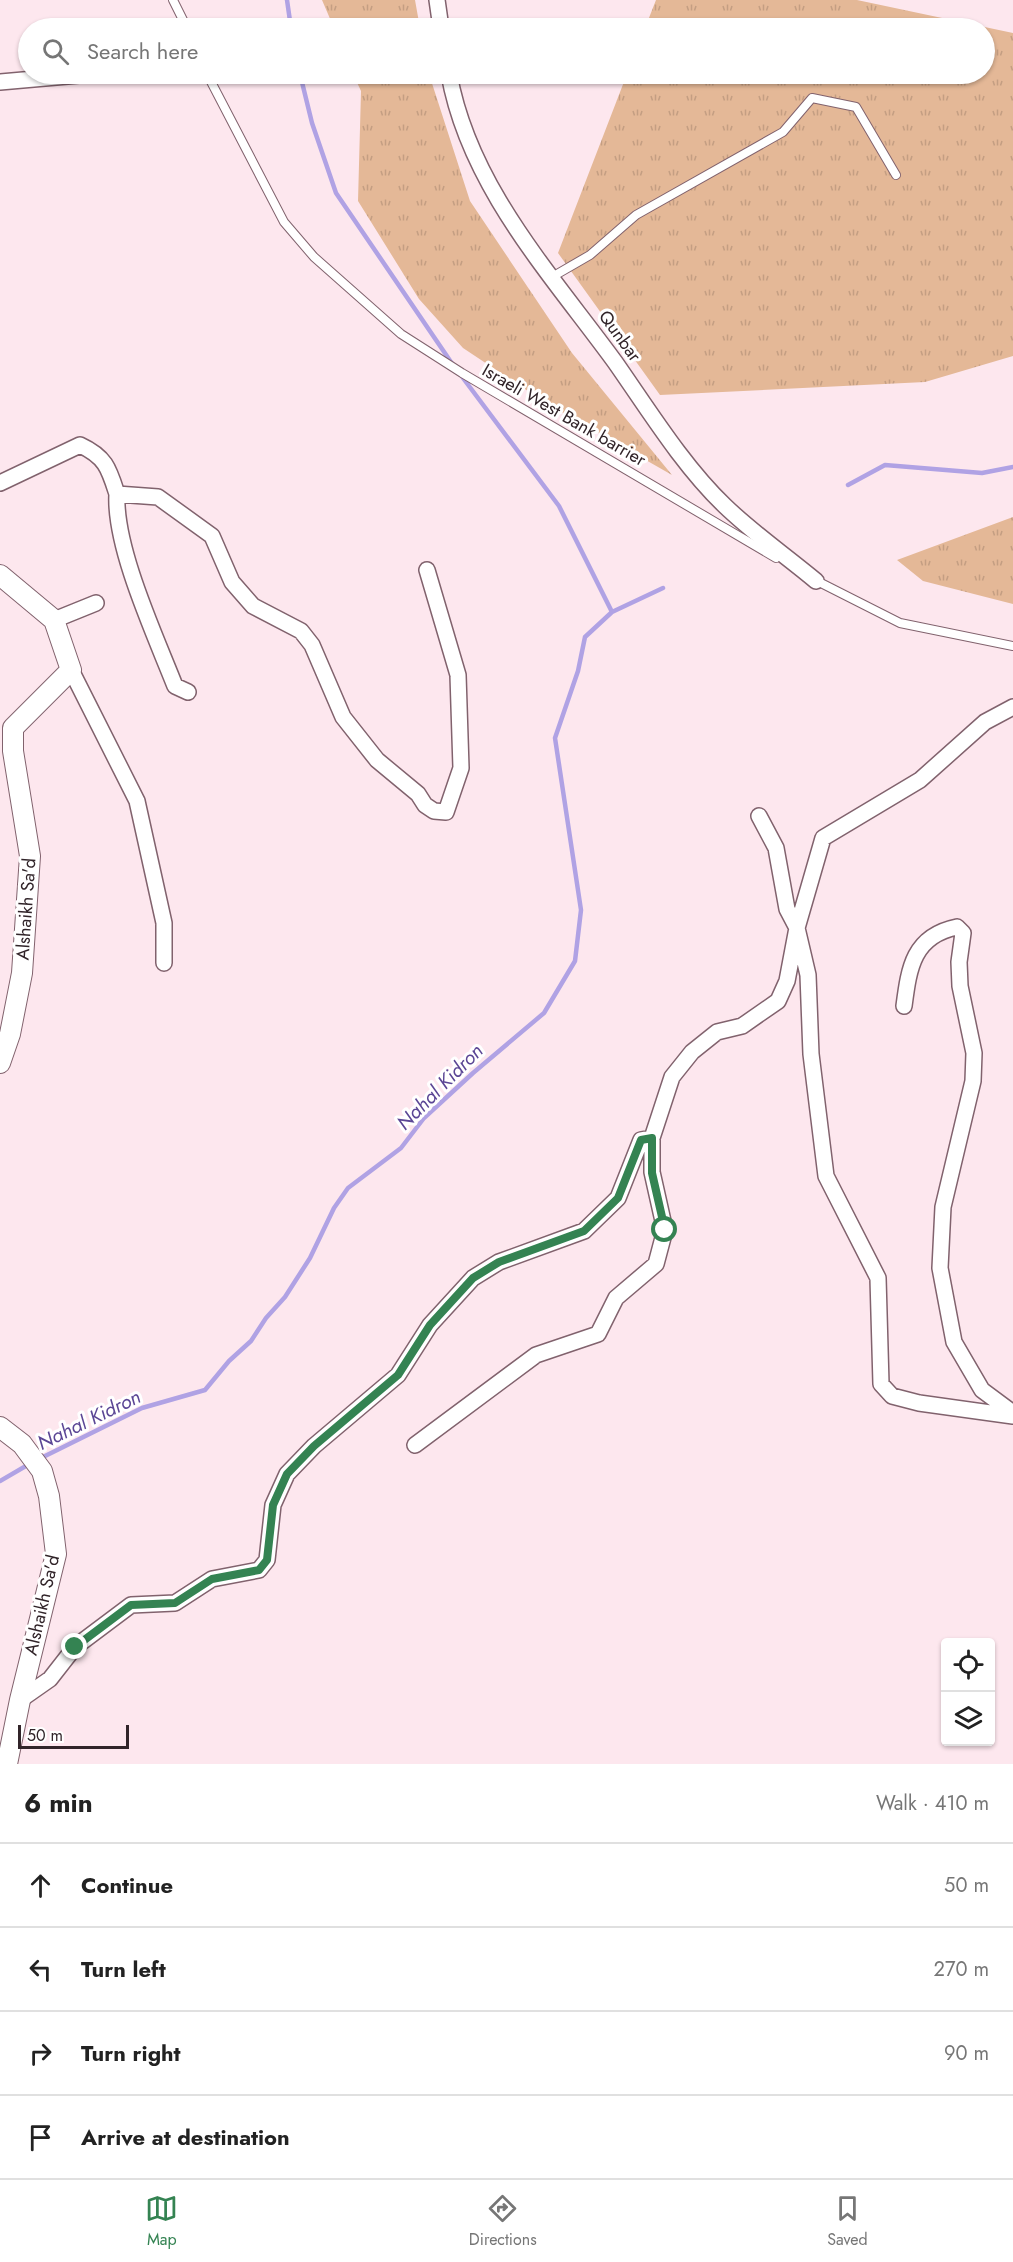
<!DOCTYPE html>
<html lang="en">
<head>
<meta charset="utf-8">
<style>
	body { margin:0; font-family:Jost,sans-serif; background:#f2f2f2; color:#222 }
	.controls { position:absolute; right:18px; bottom:18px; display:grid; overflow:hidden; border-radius:6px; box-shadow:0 2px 4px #0004 }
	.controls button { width:54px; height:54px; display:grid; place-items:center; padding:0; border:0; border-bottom:2px solid #e0e0e0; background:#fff; color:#222; font:30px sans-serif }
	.scale { position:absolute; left:18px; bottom:15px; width:111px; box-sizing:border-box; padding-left:6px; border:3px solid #312429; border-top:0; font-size:16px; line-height:21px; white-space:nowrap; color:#312429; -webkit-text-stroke:4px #fff; paint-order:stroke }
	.stop { position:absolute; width:18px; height:18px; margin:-14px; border:4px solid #348352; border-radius:50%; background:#fff }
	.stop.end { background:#348352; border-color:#fff; box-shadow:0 2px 6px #0008 }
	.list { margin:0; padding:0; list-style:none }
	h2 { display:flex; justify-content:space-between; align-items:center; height:78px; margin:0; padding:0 24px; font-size:26px }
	h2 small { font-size:20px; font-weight:400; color:#767676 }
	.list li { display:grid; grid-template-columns:39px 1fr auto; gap:18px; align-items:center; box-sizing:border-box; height:84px; padding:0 24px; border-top:2px solid #e0e0e0 }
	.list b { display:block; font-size:22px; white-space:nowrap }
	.list em { font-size:20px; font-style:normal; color:#767676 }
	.icon { flex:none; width:33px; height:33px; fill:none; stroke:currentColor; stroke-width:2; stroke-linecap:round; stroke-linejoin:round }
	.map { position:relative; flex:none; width:1013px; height:1764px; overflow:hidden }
	.search { position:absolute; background:#fff; box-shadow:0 2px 4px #0004; left:18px; right:18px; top:18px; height:66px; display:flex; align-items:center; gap:15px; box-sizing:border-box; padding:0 21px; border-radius:33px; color:#767676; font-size:22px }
	.sheet { height:414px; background:#fff }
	nav { display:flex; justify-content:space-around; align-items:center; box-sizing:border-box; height:84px; border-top:2px solid #e0e0e0; background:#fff; font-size:16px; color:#767676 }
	nav a { display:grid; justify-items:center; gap:3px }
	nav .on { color:#348352 }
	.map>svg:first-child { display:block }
</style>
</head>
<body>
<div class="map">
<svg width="1013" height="1764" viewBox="0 0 1013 1764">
	<defs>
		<pattern id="grass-tufts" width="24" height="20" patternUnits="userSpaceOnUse" patternTransform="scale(1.5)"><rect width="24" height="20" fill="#e4b897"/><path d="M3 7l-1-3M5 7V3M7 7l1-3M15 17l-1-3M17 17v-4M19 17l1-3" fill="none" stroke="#c49e82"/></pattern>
	</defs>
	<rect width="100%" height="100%" fill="#fde7ee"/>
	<path fill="url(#grass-tufts)" d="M322,0H415L420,28H334Z
		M656,0H857L1013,33V356L925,382L660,395L558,253L627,74H984V28H645Z
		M353,74H429L470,201L572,353L672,475L546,403L463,348L419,299L358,201L361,91Z
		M1013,517V604L923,581L897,560Z"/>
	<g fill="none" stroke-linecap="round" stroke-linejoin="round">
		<path stroke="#b0a2e4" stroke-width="4.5" d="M287,0L291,28
			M300,74L312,123L336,193L453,365
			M460,374L559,506L612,612
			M848,485L885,465L982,473L1013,467
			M39,1459L142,1408L205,1390L229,1361L251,1341L266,1318L285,1297L310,1258L334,1208L348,1188L401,1148L424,1118L473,1073L544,1013L575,961L581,910L555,738L578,671L585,637L612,612L663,588
			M0,1481L31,1463"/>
		<defs>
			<path id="service" d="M173,0L187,28
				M207,74L284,222L314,257L401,334L462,373L776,558
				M552,277L590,255L636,215L783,132L812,98L856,107L896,175
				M815,580L900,623L1013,646"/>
			<path id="minor" d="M437,0L441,28
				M449,74C469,186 550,273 615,362C648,409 683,466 725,506C753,533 786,556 816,581
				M0,82L79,75
				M0,483L80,445C106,457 109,469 117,494L158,497L212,536L232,582L253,606L301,631L312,645L343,717L377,760L418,794L425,805L434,811L446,812L461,768L458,675L427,570
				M117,494C114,547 155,635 175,686L188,692
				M54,620L96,603
				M71,670L137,801L164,923V963
				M1013,707L985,722L920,780L823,838L797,928L808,975L811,1054L826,1176L878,1278L881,1384L892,1396L919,1403L1013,1416
				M904,1006C909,968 913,936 957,927L963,933L959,962L960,986L974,1053L973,1081L943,1207L940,1268L954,1342L982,1390L1013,1413
				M415,1445L536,1355L598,1334L616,1298L656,1264L665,1230L652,1172V1138L672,1077L692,1052L717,1032L742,1026L778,1001L787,981L797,928L787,909L776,848L759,816
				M20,1700L50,1679L75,1647L131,1605L175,1603L212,1579L259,1570L267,1560L273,1505L287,1474L314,1446L398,1375L430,1325L473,1278L499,1262L584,1231L618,1198L641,1140L652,1138"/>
			<path id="tertiary" d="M0,575L54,620L71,670L13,728V751L30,856L22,973L10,1034L0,1063
				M0,1427L22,1444L42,1471L49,1496L56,1554L20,1700L7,1764"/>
		</defs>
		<use href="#service" stroke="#81626d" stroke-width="10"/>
		<use href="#minor" stroke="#81626d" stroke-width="18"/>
		<use href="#tertiary" stroke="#81626d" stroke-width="22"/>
		<use href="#service" stroke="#fff" stroke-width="8"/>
		<use href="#minor" stroke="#fff" stroke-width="15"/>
		<use href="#tertiary" stroke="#fff" stroke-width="20"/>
	</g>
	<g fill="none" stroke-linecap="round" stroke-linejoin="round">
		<path stroke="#348352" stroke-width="8" d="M75,1647L131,1605L175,1603L212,1579L259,1570L267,1560L273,1505L287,1474L314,1446L398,1375L430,1325L473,1278L499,1262L584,1231L618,1198L641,1140L652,1138V1173L665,1230"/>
	</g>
	<g text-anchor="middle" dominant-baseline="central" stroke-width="6" stroke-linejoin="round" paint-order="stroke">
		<g font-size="18" fill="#312429" stroke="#fff">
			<text transform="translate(620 336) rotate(54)">Qunbar</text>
			<text transform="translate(564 415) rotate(30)">Israeli West Bank barrier</text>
			<text transform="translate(26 909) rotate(-86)">Alshaikh Sa'd</text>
			<text transform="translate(42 1605) rotate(-77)">Alshaikh Sa'd</text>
		</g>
		<g font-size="20" font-style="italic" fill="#5b4695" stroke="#fff">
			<text transform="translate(440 1087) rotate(-45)">Nahal Kidron</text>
			<text transform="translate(89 1420) rotate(-26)">Nahal Kidron</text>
		</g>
	</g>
</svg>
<div class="controls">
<button><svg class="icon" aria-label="locate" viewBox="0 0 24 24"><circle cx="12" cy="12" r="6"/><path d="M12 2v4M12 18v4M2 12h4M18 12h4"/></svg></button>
<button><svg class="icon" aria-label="layers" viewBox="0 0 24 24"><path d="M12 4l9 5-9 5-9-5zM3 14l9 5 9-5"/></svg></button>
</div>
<div class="scale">50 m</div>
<div class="stop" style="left:665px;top:1230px"></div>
<div class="stop end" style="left:75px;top:1647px"></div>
<div class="search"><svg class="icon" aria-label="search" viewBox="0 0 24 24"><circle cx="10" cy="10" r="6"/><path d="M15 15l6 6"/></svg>Search here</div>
</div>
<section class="sheet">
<h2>6 min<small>Walk · 410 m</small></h2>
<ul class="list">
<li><svg class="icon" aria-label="ahead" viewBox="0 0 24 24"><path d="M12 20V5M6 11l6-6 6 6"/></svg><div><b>Continue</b></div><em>50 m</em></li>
<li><svg class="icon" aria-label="left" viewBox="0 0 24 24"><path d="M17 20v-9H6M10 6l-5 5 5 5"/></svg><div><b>Turn left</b></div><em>270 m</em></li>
<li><svg class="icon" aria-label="right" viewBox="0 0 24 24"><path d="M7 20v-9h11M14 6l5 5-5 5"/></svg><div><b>Turn right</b></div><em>90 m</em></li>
<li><svg class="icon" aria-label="arrive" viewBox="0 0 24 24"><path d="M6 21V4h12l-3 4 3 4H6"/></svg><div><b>Arrive at destination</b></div></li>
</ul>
</section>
<nav>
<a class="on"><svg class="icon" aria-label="map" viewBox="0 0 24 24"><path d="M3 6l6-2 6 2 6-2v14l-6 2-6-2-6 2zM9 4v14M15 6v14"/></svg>Map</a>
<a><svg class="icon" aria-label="directions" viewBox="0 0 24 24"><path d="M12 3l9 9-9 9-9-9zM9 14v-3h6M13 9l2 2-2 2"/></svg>Directions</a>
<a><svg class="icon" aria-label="saved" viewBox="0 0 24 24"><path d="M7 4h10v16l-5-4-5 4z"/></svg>Saved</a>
</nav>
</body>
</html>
